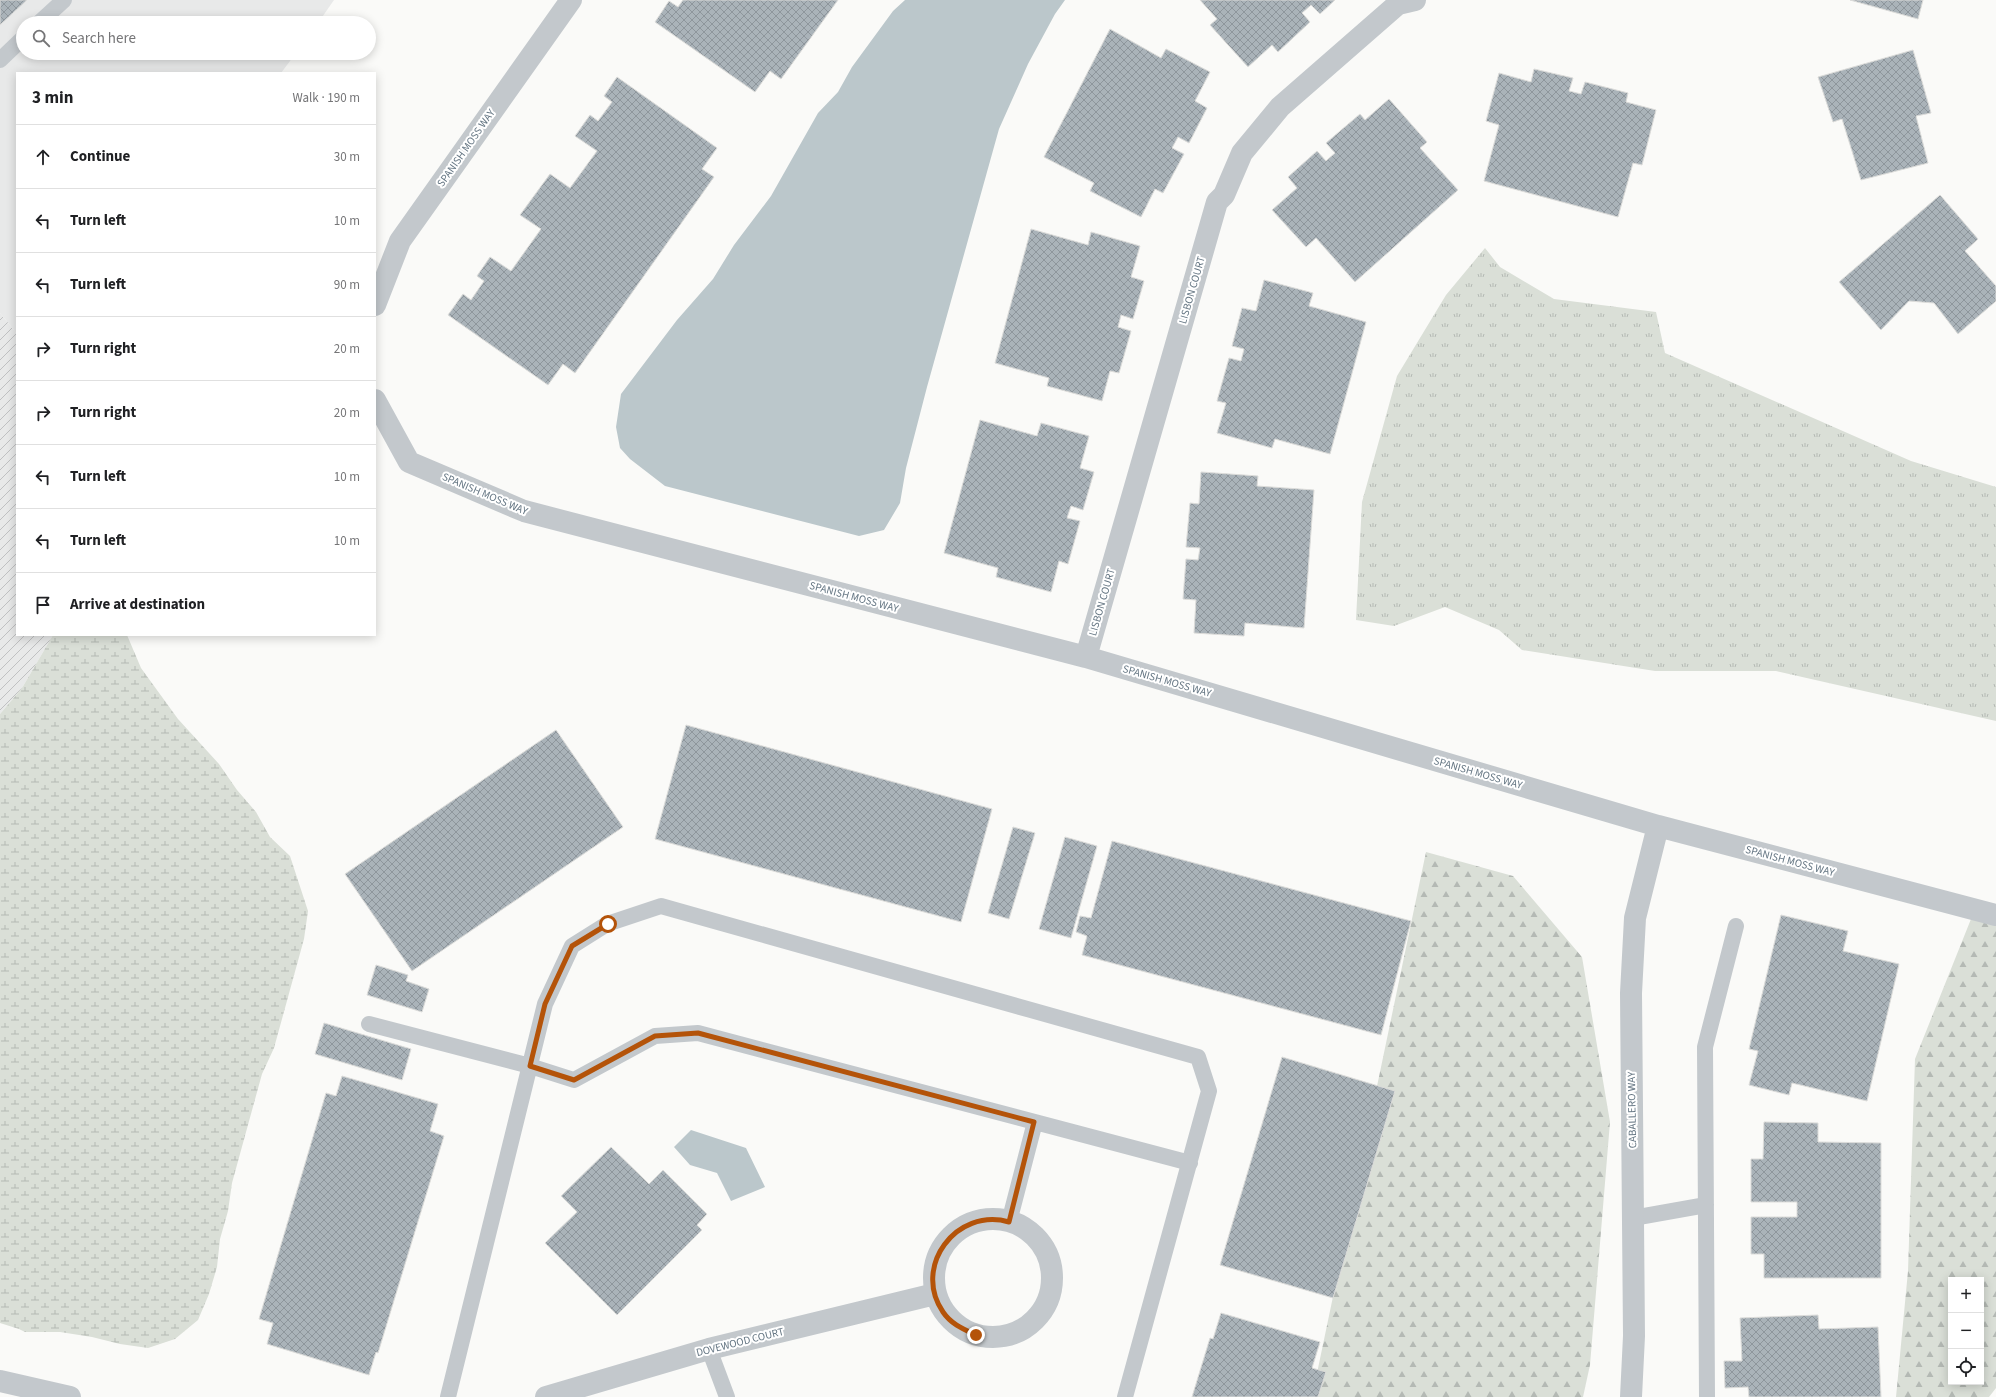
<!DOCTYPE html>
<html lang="en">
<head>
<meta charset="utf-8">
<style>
	body { margin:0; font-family:"Source Sans 3",sans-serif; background:#f6f6f6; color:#202124 }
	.controls { position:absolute; right:12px; bottom:12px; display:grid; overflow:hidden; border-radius:0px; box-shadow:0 2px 10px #0003 }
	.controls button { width:36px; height:36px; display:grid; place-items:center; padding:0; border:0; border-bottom:1px solid #e0e0e0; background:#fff; color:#202124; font:20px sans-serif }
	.stop { position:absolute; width:12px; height:12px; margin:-9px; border:3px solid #b45309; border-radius:50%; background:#fff }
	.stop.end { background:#b45309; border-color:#fff; box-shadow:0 1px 4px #0008 }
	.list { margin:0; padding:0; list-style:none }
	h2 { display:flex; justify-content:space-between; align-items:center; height:52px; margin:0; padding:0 16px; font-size:17px }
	h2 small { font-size:13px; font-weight:400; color:#757577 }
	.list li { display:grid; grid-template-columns:26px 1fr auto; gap:12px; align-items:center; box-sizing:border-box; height:64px; padding:0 16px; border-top:1px solid #e0e0e0 }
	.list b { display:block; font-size:15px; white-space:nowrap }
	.list em { font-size:13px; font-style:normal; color:#757577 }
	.icon { flex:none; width:22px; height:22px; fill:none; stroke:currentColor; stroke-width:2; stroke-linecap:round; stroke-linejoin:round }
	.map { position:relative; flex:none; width:1996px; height:1397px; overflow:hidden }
	.search { position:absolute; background:#fff; box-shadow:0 2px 10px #0003; left:16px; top:16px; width:360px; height:44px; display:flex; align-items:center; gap:10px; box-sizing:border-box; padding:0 14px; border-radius:22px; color:#757577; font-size:15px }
	.panel { position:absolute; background:#fff; box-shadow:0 2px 10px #0003; left:16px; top:72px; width:360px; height:564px; border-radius:0px }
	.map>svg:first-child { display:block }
</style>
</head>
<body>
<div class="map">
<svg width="1996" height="1397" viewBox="0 0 1996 1397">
	<defs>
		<pattern id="industrial-furrows" width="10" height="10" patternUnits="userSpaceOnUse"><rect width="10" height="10" fill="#e8e9e9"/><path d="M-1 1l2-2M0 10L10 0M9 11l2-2" fill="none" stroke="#c0c1c2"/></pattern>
		<pattern id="grass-tufts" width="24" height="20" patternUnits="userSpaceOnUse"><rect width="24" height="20" fill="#dadfd7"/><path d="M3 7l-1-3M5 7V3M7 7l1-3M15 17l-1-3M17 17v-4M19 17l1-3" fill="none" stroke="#b4b9b4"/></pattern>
		<pattern id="forest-firs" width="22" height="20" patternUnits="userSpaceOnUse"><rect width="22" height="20" fill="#dadfd7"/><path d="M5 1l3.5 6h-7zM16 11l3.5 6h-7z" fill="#b4b9b4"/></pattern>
		<pattern id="wetland-marsh" width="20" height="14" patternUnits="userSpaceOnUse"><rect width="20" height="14" fill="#dadfd7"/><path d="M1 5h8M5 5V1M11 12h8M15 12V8" fill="none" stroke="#b4b9b4"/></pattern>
		<pattern id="building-cross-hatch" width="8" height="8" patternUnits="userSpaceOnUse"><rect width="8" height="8" fill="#aab3b9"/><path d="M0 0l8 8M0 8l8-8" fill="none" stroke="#8e969c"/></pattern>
	</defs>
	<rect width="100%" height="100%" fill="#fafaf8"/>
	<path fill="#e8e9e9" d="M0,0H334L318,23H23V53H296L281,73H17V334L0,313Z"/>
	<path fill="url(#industrial-furrows)" d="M0,313L17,334V635H53L22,688L0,714Z"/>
	<path fill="url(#grass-tufts)" d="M1485,248L1500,267L1554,299L1656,312L1665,353L1911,461L1996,487V721L1776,671H1655L1522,650L1499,630L1445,607L1394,626L1356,620L1362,502L1397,376L1446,295Z"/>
	<path fill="url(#forest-firs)" fill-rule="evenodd" d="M1426,852L1513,876L1582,957L1610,1122L1590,1365L1583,1397H1312Z
		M1973,914L1996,918V1388L1989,1397H1896L1908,1271L1915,1059ZM1951,1280H1981V1382H1951Z"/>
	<path fill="url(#wetland-marsh)" d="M53,635H127L141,668L178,719L219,764L237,790L256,812L270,837L290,856L308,911L304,939L274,1048L262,1074L232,1183L228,1211L220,1239L217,1267L209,1294L198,1320L175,1339L148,1348L120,1344L92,1337L60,1332H25L19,1329L0,1323V714L22,688Z"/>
	<path fill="#bbc7cb" d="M905,0H1065L1055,14L1028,64L999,129L927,387L906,468L900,503L884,530L859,536L665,486L630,459L620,448L616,427L621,394L677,320L713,279L734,245L771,196L818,113L838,92L852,67L893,11Z
		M691,1130L746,1148L765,1187L731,1201L717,1173L690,1165L674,1147Z"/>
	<path fill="url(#building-cross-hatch)" stroke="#dcdcda" d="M0,0H27L0,25Z
		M683,0H838L781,79L770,71L755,92L655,22L669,1L678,7Z
		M1200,0H1335L1320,14L1311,5L1302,13L1310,22L1278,52L1272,45L1248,67L1210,25L1217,19Z
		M1850,0H1923L1918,19Z
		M1110,29L1161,58L1166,49L1210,72L1195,101L1207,108L1189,143L1178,137L1172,148L1184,154L1163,193L1155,189L1141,217L1090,191L1094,183L1044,157Z
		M1913,50L1931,113L1916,116L1928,163L1861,180L1842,119L1833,122L1818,77Z
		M1534,69L1573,78L1569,91L1581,94L1585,82L1628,93L1626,102L1656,110L1642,165L1633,163L1618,217L1484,181L1499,125L1486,121L1499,73L1531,82Z
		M617,77L717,148L702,169L714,177L575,373L563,364L548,385L448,315L463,294L471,300L484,281L477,276L490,257L511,271L541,229L520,215L550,174L570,188L597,151L575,136L590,115L598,121L612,102L604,96Z
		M1389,99L1427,142L1420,148L1458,190L1355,282L1316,238L1306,247L1272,210L1297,188L1288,177L1317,151L1326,161L1335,153L1326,143L1360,114L1365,120Z
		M1940,195L1978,239L1965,251L1996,286V301L1958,334L1934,303L1909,301L1881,330L1839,282Z
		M1031,229L1088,245L1091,232L1140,246L1131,277L1144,281L1133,319L1121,315L1118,327L1131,331L1119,373L1110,371L1102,401L1047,386L1049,378L995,363Z
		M1264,280L1313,293L1309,306L1366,322L1330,454L1275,439L1272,448L1217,433L1226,403L1217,401L1229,358L1241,361L1244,349L1232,346L1242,308L1256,311Z
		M980,420L1037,436L1041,423L1089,436L1080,468L1094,472L1083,510L1071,506L1067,518L1080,521L1068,564L1059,561L1051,592L996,577L998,568L944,553Z
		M1201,472L1258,476L1257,486L1314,490L1304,628L1245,623L1244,636L1194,633L1196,600L1183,599L1186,559L1198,560L1200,548L1186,547L1190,503L1199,504Z
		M686,725L992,809L961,922L655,839Z
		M556,730L623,827L412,971L345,874Z
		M1013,827L1035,833L1009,919L988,913Z
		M1065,837L1097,846L1071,938L1039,929Z
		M1112,841L1411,921L1381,1035L1082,955L1087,936L1076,932L1080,916L1091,918Z
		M1781,915L1848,931L1843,951L1899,964L1867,1101L1792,1083L1789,1095L1749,1085L1758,1051L1749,1049Z
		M376,965L408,975L406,981L429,989L422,1012L367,995Z
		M324,1023L411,1049L402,1080L315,1054Z
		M1282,1057L1395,1091L1333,1298L1220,1265Z
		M342,1076L438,1104L430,1131L444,1136L378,1353L376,1352L369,1375L267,1344L273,1323L259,1319L326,1093L336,1096Z
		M1764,1122L1818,1123V1142L1881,1143V1278H1764V1254H1751V1217H1797V1202H1751V1159H1763Z
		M611,1147L649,1184L663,1170L707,1214L697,1225L702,1230L617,1315L545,1243L577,1212L561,1196Z
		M1221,1313L1320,1342L1312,1368L1326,1372L1318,1397H1192L1210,1338L1213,1339Z
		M1818,1315L1819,1329L1878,1327L1881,1397H1749L1748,1387L1725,1388L1724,1361H1742L1740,1318Z"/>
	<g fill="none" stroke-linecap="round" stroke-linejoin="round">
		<path stroke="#c3c8cc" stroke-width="16" d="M39,23L64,0
			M0,60L23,38
			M369,1024L530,1066L574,1080L655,1036L698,1033L1190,1163
			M1633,1218L1706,1205
			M1009,1222L1035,1122
			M709,1349L727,1397
			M448,1397L545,1004L572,946L607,924L661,906L1198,1057L1209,1091L1125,1397
			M1707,1397L1705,1047L1736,926"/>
		<path stroke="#c3c8cc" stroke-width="22" d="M375,305L400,241L571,0
			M375,400L409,462L524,511L1086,657L1658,826L1996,915
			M1086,657L1217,202L1224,195L1242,153L1280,107L1398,4L1415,0
			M934 1278a59 59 0 1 1 118 0a59 59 0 1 1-118 0Z
			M0,1381L70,1397
			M546,1397L709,1349L935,1294
			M1631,1397L1634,1336L1631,993L1635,918L1658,826"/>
	</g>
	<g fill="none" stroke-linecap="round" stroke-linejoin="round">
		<path stroke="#b45309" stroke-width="5" d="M608,924L572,946L545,1004L530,1066L574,1080L655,1036L698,1033L1034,1122L1009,1222C956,1207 912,1267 943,1312C951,1324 963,1329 976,1335"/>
	</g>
	<g text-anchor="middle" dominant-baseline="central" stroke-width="4" stroke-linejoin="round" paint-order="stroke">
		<g font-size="11" fill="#657683" stroke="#fff">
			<text transform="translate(466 148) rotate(-55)">SPANISH MOSS WAY</text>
			<text transform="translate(1192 290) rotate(-74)">LISBON COURT</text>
			<text transform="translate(485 494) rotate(23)">SPANISH MOSS WAY</text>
			<text transform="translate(854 597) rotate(15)">SPANISH MOSS WAY</text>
			<text transform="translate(1102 602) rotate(-74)">LISBON COURT</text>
			<text transform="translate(1167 681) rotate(16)">SPANISH MOSS WAY</text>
			<text transform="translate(1478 773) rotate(16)">SPANISH MOSS WAY</text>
			<text transform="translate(1790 861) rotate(15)">SPANISH MOSS WAY</text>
			<text transform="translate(1632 1110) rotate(-91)">CABALLERO WAY</text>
			<text transform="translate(740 1342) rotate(-14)">DOVEWOOD COURT</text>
		</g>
	</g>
</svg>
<div class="controls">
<button>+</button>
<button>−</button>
<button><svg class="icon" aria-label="locate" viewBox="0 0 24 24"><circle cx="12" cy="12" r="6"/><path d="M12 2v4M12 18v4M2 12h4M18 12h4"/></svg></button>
</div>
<div class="stop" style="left:608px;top:924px"></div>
<div class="stop end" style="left:976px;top:1335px"></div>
<div class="search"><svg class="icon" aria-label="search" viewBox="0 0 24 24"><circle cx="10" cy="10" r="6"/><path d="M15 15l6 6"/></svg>Search here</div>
<section class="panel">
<h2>3 min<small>Walk · 190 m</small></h2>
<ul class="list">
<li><svg class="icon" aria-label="ahead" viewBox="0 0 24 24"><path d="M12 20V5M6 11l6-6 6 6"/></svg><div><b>Continue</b></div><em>30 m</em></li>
<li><svg class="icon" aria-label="left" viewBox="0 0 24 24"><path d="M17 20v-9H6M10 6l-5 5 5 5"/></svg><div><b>Turn left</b></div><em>10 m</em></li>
<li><svg class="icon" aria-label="left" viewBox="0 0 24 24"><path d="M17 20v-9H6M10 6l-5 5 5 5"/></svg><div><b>Turn left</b></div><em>90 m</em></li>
<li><svg class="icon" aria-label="right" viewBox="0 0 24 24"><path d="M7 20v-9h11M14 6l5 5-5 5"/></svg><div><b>Turn right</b></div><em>20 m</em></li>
<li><svg class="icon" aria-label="right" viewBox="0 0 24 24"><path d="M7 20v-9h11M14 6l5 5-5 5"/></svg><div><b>Turn right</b></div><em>20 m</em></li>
<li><svg class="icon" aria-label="left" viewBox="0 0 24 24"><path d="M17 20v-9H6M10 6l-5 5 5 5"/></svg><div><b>Turn left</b></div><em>10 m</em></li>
<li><svg class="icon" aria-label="left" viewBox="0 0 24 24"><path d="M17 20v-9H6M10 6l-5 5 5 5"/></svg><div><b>Turn left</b></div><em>10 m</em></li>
<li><svg class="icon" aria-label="arrive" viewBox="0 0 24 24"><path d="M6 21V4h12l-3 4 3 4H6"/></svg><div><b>Arrive at destination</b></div></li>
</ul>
</section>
</div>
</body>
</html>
